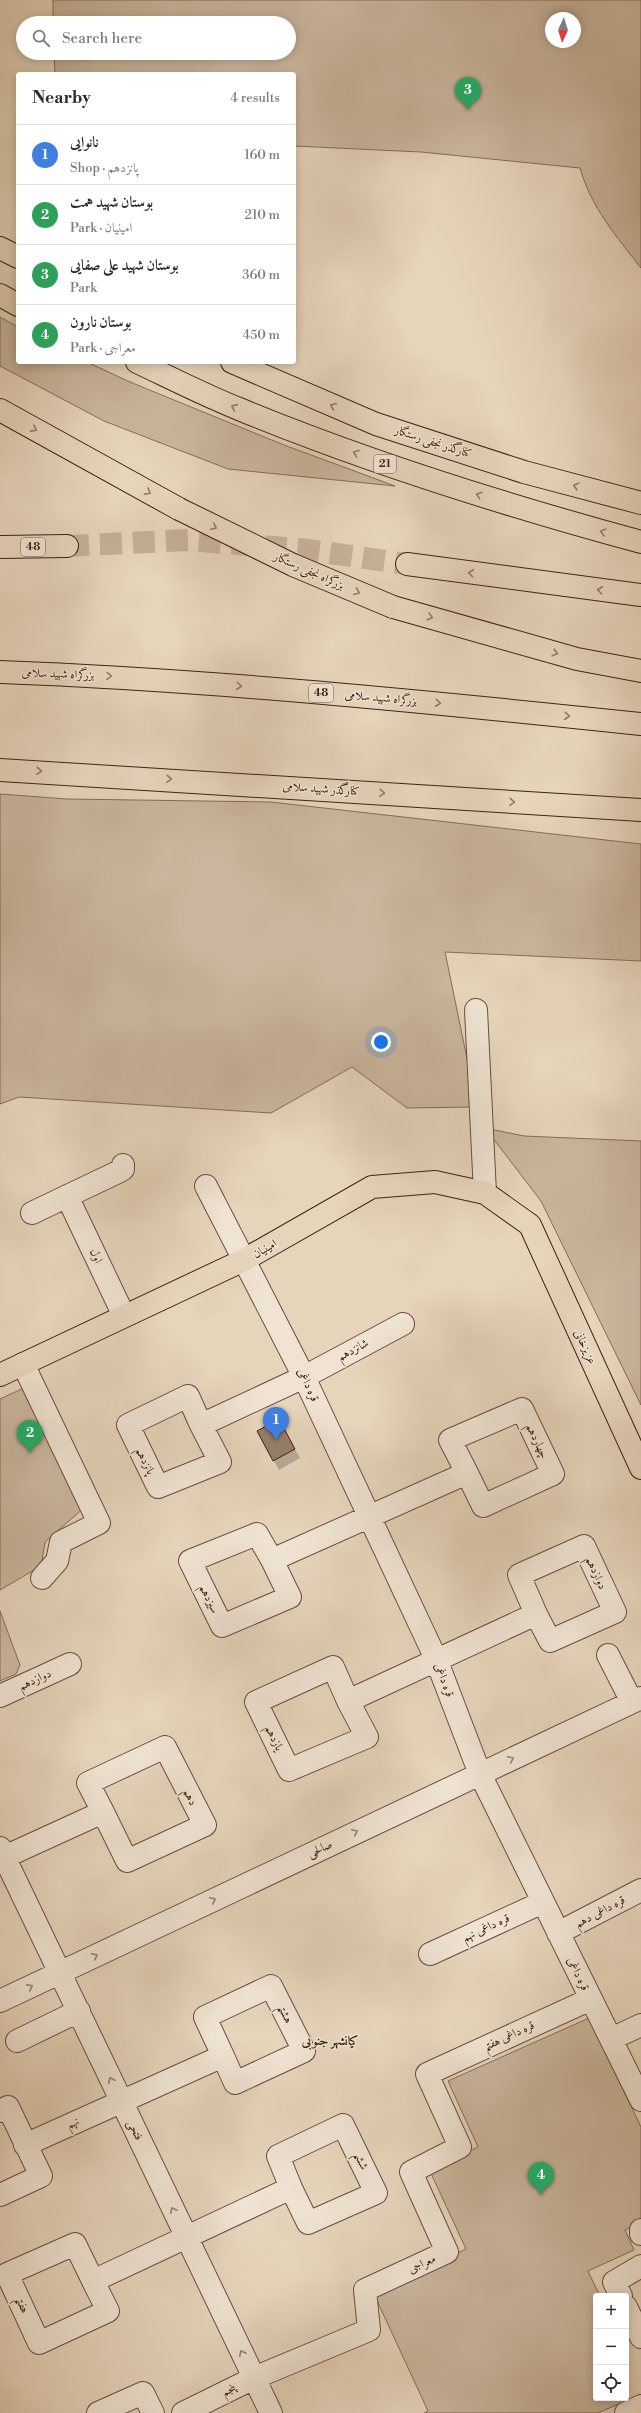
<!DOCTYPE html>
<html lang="en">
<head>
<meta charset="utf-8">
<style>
	body { margin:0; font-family:"Libre Bodoni",Amiri,serif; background:#f7f7f7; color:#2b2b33 }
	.controls { position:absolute; right:12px; bottom:12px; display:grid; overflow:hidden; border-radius:4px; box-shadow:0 2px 10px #0003 }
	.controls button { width:36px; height:36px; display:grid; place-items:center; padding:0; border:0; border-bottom:1px solid #e1e1e2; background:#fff; color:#2b2b33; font:20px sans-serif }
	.compass { position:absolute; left:545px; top:12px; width:36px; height:36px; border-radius:50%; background:#fff; box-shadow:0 2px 10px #0003; rotate:184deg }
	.you { position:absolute; left:381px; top:1042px; width:14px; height:14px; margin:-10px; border:3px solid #fff; border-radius:50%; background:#1a73e8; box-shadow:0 0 0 6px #1a73e833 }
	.badge { display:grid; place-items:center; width:26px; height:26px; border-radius:50%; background:#0b8043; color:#fff; font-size:13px; font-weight:700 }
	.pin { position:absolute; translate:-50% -33px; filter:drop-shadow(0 1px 2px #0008) }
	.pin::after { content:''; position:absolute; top:21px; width:14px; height:12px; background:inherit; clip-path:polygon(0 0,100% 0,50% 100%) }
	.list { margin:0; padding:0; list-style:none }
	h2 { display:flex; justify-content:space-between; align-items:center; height:52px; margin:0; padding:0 16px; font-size:17px }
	h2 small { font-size:13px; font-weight:400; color:#7c7c81 }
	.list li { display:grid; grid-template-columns:26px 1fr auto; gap:12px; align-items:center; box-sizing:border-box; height:60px; padding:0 16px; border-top:1px solid #e1e1e2 }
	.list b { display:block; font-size:15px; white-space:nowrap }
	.list p { margin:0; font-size:13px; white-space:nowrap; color:#7c7c81 }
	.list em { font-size:13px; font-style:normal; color:#7c7c81 }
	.icon { flex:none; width:22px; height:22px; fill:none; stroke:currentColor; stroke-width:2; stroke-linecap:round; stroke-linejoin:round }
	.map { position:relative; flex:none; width:641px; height:2413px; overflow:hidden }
	.search { position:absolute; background:#fff; box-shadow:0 2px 10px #0003; left:16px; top:16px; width:280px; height:44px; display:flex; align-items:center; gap:10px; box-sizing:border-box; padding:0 14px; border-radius:22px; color:#7c7c81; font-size:15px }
	.panel { position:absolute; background:#fff; box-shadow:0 2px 10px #0003; left:16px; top:72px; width:280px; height:292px; border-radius:4px }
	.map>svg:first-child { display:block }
</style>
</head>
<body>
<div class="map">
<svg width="641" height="2413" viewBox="0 0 641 2413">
	<rect width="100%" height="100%" fill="#e6d4bb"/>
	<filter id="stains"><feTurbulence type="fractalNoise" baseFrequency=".005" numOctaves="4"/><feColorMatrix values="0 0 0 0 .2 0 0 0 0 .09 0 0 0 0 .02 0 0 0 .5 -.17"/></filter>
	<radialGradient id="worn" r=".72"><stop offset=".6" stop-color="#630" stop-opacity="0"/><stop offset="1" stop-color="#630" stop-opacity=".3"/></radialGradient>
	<path fill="#cab69e" stroke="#866c58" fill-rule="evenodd" d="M53,0H641V268C616,236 591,207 580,168L421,152L294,146V74H55L54,53H289V23H53ZM551,18H575V42H551Z
		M0,317L18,327V362H87L130,382L284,445L395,486L228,469L104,421L0,366Z
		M0,794L67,799L271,802L641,844V961L445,952L477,1107L407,1108L352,1067L271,1113L19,1097L0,1104Z
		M485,1128L524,1136L641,1141V1405L541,1201Z
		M28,1386L86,1506L45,1542L41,1566L0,1590V1399Z
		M0,1611L20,1665L16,1674L0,1681Z
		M589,2018L641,2127V2222L625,2230L634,2250L588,2271L600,2296H596V2342L593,2343L596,2350V2398H618L621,2403L598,2413H424L428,2411L373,2292L466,2249L429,2169L478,2147L448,2081Z"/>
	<path fill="#0003" d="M278,1420L300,1458L279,1470L258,1431Z"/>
	<path fill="#977e69" stroke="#412111" d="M279,1419L295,1449L273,1461L257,1431Z"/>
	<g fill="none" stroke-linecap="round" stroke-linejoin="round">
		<path stroke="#c5b099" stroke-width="22" stroke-dasharray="22 11" stroke-linecap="butt" d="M67,546L188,540L309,550L407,564"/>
		<defs>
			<path id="minor" d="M476,1010L485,1193
				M206,1186L304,1377L436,1659L480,1774L641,2100
				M67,1196L124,1316
				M32,1213L120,1171L123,1169V1165
				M23,1364L99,1523L61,1542L57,1561L42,1578
				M201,1425L188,1396L128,1425L158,1487L220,1462L201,1425L304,1377L403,1324
				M272,1560L257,1534L190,1561L222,1626L290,1597L272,1560L467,1473L483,1506L553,1474L522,1409L450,1440L467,1473
				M608,1655L632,1702
				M0,1696L70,1664
				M348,1701L333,1667L256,1702L289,1770L367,1737L348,1701L536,1614L550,1641L615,1612L584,1546L519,1575L536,1614
				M0,1848L271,2413
				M0,1859L103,1812L127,1861L205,1825L165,1747L88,1783L103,1812
				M558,1933L641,1890
				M430,1954L543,1902
				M0,2001L641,1698
				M611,2039L641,2025
				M17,2041L79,2011
				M0,2111L8,2107L41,2176L0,2195
				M25,2145L223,2056L235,2083L304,2051L271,1986L205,2017L223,2056
				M641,2230V2234
				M93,2281L75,2244L7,2274L39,2343L108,2311L93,2281L291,2188L308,2223L376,2193L343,2125L278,2156L291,2188
				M621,2296L614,2282L641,2266
				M626,2307L641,2337
				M98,2413L143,2393L153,2413
				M183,2413L254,2378L369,2330L365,2290L447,2252L411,2172L460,2147L427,2074L591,1999
				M626,2413L641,2406"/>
			<path id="major" d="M0,248L18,257
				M232,362L376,424L524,472L641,503
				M0,770L641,810
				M0,1375L244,1260L372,1187L435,1182L485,1193L530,1225L641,1468"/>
			<path id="highway" d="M0,295L18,305
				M137,362C171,378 204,395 239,409C370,463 505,505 641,542
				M0,410L179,509
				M0,547L67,546
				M407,564L641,595
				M393,607L577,659L641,671
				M0,672C214,680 428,702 641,724"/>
		</defs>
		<use href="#minor" stroke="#6a4e3c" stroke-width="24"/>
		<use href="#major" stroke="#412111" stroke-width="24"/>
		<use href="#highway" stroke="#412111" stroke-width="24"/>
		<use href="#minor" stroke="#efe3d3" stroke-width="22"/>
		<use href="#major" stroke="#e6d4bb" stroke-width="22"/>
		<use href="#highway" stroke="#e6d4bb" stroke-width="22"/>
		<defs>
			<path id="highway-bridge" d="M179,509L293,565L393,607"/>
		</defs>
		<use href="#highway-bridge" stroke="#412111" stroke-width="24" stroke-linecap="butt"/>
		<use href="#highway-bridge" stroke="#e6d4bb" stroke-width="22"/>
	</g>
	<defs><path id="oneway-chevron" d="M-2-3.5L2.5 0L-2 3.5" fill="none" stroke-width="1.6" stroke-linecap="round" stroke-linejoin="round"/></defs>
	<g stroke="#947a66">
		<use href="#oneway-chevron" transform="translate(333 406) rotate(-157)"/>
		<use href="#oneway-chevron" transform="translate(234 407) rotate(-156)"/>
		<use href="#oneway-chevron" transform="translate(34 429) rotate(29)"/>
		<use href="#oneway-chevron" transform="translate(356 453) rotate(-159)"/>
		<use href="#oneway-chevron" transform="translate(576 486) rotate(-165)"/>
		<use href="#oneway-chevron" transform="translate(148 492) rotate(29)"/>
		<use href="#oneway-chevron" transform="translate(479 495) rotate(-162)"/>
		<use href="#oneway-chevron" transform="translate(214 527) rotate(26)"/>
		<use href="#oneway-chevron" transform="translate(603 532) rotate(-165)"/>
		<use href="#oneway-chevron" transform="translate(471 573) rotate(-173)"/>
		<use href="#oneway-chevron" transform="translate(600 590) rotate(-173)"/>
		<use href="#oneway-chevron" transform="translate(357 592) rotate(22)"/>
		<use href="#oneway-chevron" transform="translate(430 617) rotate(16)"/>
		<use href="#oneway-chevron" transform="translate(555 653) rotate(16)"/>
		<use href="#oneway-chevron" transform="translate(109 676) rotate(2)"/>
		<use href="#oneway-chevron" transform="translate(239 686) rotate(5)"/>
		<use href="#oneway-chevron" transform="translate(438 703) rotate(6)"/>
		<use href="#oneway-chevron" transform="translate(567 716) rotate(6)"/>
		<use href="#oneway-chevron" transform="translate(39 771) rotate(4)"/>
		<use href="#oneway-chevron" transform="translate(169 779) rotate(4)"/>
		<use href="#oneway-chevron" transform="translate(382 793) rotate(4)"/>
		<use href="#oneway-chevron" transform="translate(512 802) rotate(4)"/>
	</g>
	<g stroke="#988272">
		<use href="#oneway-chevron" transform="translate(511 1759) rotate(-25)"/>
		<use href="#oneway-chevron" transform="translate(355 1832) rotate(-25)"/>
		<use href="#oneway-chevron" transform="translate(213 1900) rotate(-25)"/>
		<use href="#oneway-chevron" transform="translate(95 1956) rotate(-25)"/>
		<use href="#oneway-chevron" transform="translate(30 1987) rotate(-26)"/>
		<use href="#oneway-chevron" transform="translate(111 2080) rotate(-115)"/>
		<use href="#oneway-chevron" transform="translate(173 2210) rotate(-116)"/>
		<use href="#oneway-chevron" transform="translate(242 2353) rotate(-116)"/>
	</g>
	<g text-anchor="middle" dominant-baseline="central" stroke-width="3" stroke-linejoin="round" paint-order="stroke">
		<g fill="#efe3d3" stroke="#755b4b" stroke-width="1">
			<rect x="374" y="455" width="22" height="18" rx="3"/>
			<rect x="21" y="538" width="24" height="18" rx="3"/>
			<rect x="309" y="684" width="24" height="18" rx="3"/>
		</g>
		<g font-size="11" font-weight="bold" fill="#412111">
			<text x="385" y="464">21</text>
			<text x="33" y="547">48</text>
			<text x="321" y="693">48</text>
		</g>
		<g font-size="12" fill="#412111" stroke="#efe3d3">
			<text transform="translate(433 442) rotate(18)">کنارگذر نجفی رستگار</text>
			<text transform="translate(309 571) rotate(24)">بزرگراه نجفی رستگار</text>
			<text transform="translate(58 674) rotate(2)">بزرگراه شهید سلامی</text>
			<text transform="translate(381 698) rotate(5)">بزرگراه شهید سلامی</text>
			<text transform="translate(321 789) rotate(4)">کنارگذر شهید سلامی</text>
			<text transform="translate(265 1249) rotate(-30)">امینیان</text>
			<text transform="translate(96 1256) rotate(65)">اول</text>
			<text transform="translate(585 1347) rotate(65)">عزیزخانی</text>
			<text transform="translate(353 1350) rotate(-28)">شانزدهم</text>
			<text transform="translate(308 1385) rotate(65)">قره داغی</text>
			<text transform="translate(537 1441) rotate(65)">چهاردهم</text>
			<text transform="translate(145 1461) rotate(64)">پانزدهم</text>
			<text transform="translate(596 1573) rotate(65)">دوازدهم</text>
			<text transform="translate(209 1599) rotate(64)">سیزدهم</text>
			<text transform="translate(35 1680) rotate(-25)">دوازدهم</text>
			<text transform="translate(444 1680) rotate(69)">قره داغی</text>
			<text transform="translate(274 1738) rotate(64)">یازدهم</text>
			<text transform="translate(190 1797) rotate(63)">دهم</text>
			<text transform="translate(320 1849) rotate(-25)">صالحی</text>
			<text transform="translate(600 1912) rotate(-28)">قره داغی دهم</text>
			<text transform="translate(486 1928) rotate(-25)">قره داغی نهم</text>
			<text transform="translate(578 1974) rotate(64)">قره داغی</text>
			<text transform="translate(285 2014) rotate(64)">هشتم</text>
			<text transform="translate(509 2036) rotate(-25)">قره داغی هفتم</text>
			<text transform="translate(73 2123) rotate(-24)">نهم</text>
			<text transform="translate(135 2130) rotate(64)">فتحی</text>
			<text transform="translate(361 2161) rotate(65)">ششم</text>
			<text transform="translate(422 2264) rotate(-25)">معراجی</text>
			<text transform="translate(22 2305) rotate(65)">هفتم</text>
			<text transform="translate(229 2390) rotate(-26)">پنجم</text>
		</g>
		<g font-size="13" font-weight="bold" fill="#412111" stroke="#efe3d3">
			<text x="330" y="2041">کیانشهر جنوبی</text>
		</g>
	</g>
	<rect width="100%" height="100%" filter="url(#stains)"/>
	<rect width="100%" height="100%" fill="url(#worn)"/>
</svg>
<div class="controls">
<button>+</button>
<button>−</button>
<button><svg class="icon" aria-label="locate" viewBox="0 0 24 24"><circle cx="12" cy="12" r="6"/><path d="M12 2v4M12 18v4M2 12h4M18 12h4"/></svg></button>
</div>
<svg class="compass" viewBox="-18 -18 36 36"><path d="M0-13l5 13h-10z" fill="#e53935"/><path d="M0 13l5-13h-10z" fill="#7c7c81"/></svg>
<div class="you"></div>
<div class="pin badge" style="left:276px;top:1440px;background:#3f7fe0">1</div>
<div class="pin badge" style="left:30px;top:1453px;background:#2e9e5b">2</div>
<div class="pin badge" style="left:468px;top:110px;background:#2e9e5b">3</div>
<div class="pin badge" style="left:541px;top:2195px;background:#2e9e5b">4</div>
<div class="search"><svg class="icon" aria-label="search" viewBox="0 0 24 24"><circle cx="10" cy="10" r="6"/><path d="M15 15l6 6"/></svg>Search here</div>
<section class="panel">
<h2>Nearby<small>4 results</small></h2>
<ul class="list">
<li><span class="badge" style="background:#3f7fe0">1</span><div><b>نانوایی</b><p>Shop · پانزدهم</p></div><em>160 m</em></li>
<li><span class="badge" style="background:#2e9e5b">2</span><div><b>بوستان شهید همت</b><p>Park · امینیان</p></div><em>210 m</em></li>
<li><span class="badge" style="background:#2e9e5b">3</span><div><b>بوستان شهید علی صفایی</b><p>Park</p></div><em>360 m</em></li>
<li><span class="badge" style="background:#2e9e5b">4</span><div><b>بوستان نارون</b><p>Park · معراجی</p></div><em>450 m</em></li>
</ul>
</section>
</div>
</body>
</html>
